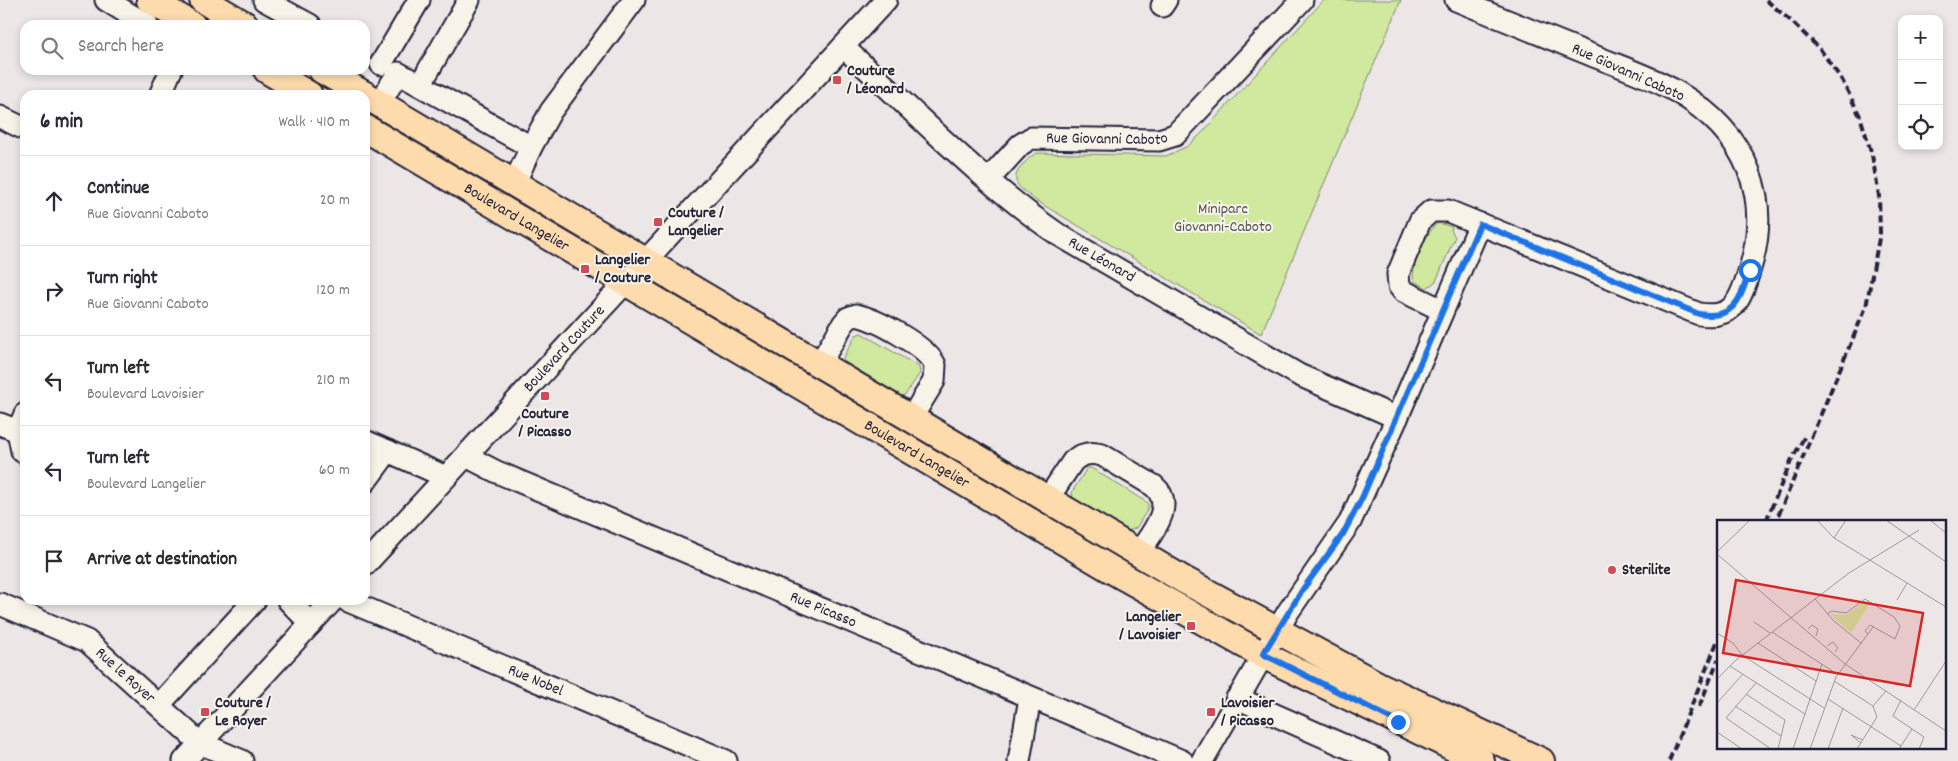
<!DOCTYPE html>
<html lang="en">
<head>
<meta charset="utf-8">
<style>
	body { margin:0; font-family:Dekko,sans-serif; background:#f2f2f3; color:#2b2b33 }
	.controls { position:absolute; right:15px; top:15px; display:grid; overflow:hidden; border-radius:10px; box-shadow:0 2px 8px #0003 }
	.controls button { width:45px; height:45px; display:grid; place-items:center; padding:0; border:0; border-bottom:1px solid #e1e1e2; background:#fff; color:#2b2b33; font:25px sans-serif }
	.stop { position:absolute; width:15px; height:15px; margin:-11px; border:4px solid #1a73e8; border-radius:50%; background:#fff }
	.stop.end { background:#1a73e8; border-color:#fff; box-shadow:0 1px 5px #0008 }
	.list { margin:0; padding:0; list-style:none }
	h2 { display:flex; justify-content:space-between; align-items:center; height:65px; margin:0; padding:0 20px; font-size:21px }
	h2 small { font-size:16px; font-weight:400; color:#7c7c81 }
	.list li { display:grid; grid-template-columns:32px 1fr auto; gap:15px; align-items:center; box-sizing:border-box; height:90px; padding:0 20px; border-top:1px solid #e1e1e2 }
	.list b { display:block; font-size:19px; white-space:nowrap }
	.list p { margin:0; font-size:16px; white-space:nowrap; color:#7c7c81 }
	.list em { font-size:16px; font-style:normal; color:#7c7c81 }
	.icon { flex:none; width:28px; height:28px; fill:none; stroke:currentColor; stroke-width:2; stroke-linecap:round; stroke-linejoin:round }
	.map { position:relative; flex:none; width:1958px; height:761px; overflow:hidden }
	.search { position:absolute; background:#fff; box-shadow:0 2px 8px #0003; left:20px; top:20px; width:350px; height:55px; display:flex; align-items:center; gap:12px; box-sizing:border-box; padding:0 18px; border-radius:15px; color:#7c7c81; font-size:19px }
	.panel { position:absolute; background:#fff; box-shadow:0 2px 8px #0003; left:20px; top:90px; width:350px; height:515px; border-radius:15px }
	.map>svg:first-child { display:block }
</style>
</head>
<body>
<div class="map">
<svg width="1958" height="761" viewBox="0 0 1958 761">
	<rect width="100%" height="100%" fill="#ece6e7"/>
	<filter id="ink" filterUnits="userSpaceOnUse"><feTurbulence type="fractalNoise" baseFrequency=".02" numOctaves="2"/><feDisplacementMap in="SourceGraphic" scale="10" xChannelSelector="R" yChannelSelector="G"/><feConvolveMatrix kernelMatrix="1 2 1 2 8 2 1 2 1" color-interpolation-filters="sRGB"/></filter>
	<g filter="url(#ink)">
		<path fill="#d1e99f" stroke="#7a866d" d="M1324,0H1401L1261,334L1035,200C1022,189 1007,182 1022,166C1027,160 1031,155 1038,153L1166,156L1188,146L1201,134Z
			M1439,223L1452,227L1451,230L1455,237L1436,281L1427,288L1414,281C1409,272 1428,226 1439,223Z
			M861,333L919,367L920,373L905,395L899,396L844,363L843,358L856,335Z
			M1087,468H1091L1148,503V509L1136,528L1125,532L1073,500L1072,492Z"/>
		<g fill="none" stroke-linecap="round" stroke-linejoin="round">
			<defs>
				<g id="minor">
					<path d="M106,0L147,25"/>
					<path d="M264,0L310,25"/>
					<path d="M1162,6L1166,0"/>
					<path id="s1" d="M843,47C913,109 982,183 1059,235L1299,375L1397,418"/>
					<path d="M381,64L419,0"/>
					<path d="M420,85L469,0"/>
					<path d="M160,95L171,70"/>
					<path d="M379,104L398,73L531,147L514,184"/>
					<path d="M0,117L25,129"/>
					<path d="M531,147L551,111L634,0"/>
					<path id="s2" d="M989,179L1020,145L1031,138L1159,140L1175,135L1302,0"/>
					<path d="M1442,310L1403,291L1399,286L1398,274L1420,221L1431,211H1448L1699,314C1732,319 1739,303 1748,275C1774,198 1747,133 1677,92C1650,76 1618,66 1589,54C1545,36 1500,18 1456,0"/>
					<path d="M819,365L843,324L848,318L856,315C876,319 926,346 935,365L934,381L910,420"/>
					<path d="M0,424L18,431L25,414"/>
					<path d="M18,431L22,451L25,453"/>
					<path d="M365,441L446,477"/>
					<path id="s3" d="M466,456L497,472L1182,761"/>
					<path d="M365,482L388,451"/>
					<path d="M1047,500L1073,461C1082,453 1091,452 1102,455L1154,486C1177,506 1150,535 1138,554"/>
					<path id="s4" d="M365,565L886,0"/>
					<path d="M288,600L311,624"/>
					<path id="s5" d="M346,600L726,761"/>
					<path id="s6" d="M0,604L87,641L200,743L242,761"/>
					<path d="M1237,698L1379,761"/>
					<path d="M159,705L255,600"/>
					<path d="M184,761L333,600"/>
					<path d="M1019,761L1030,698"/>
					<path d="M1202,761L1288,612L1350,522L1397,418L1480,224"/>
				</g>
				<g id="major">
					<path d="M150,0L192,25"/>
					<path d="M203,0L245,25"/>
					<path d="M267,70L309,95"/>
					<path d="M322,70L365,95"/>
					<path d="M365,95L1184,580L1378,685L1541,761"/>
					<path id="s7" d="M365,128L1124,577L1263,655L1481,761"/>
				</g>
			</defs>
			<use href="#minor" stroke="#22223b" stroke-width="25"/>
			<use href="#major" stroke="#22223b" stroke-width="30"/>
			<use href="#minor" stroke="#f7f3e8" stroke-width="21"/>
			<use href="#major" stroke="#fedbac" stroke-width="26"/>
			<path stroke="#22223b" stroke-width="4" stroke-dasharray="8 4" stroke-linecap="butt" d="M1766,0L1791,21L1820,49L1842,80L1860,116L1872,155L1879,196L1880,233L1866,307L1776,521
				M1766,521L1791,461L1806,434
				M1699,707L1718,660
				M1669,761L1718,640"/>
		</g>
	</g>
	<g fill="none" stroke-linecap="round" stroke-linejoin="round" filter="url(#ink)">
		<path stroke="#1a73e8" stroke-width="6" d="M1398,722L1263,654L1303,589L1343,534L1362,498L1480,224L1699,314C1735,320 1740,299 1750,270"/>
	</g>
	<g fill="#d1495b" stroke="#f7f3e8" stroke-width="2">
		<rect x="832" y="75" width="10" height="10" rx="2.5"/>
		<rect x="653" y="217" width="10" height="10" rx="2.5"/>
		<rect x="580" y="264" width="10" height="10" rx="2.5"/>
		<rect x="540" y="391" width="10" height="10" rx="2.5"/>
		<circle cx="1612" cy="570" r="5"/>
		<rect x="1186" y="621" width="10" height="10" rx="2.5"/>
		<rect x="200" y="707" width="10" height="10" rx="2.5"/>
		<rect x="1206" y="707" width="10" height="10" rx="2.5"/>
	</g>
	<g text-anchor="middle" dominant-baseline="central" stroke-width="4" stroke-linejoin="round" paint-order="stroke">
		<g font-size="16" font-weight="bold" fill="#22223b" stroke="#f7f3e8" text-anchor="start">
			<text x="847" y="71">Couture<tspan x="847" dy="18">/ Léonard</tspan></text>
			<text x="668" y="213">Couture /<tspan x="668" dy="18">Langelier</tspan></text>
			<text x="595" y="260">Langelier<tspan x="595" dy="18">/ Couture</tspan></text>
			<text x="545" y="414" text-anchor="middle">Couture<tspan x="545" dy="18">/ Picasso</tspan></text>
			<text x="1622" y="570">Sterilite</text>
			<text x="1181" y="617" text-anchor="end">Langelier<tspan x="1181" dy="18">/ Lavoisier</tspan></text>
			<text x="215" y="703">Couture /<tspan x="215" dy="18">Le Royer</tspan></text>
			<text x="1221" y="703">Lavoisier<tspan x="1221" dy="18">/ Picasso</tspan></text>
		</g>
		<g font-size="16" fill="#22223b" stroke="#f7f3e8">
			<text transform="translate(1628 73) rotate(24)">Rue Giovanni Caboto</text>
			<text stroke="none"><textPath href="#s2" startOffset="135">Rue Giovanni Caboto</textPath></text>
			<text stroke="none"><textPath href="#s7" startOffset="176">Boulevard Langelier</textPath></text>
			<text stroke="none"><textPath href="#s1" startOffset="336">Rue Léonard</textPath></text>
			<text stroke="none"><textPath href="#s4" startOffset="294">Boulevard Couture</textPath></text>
			<text stroke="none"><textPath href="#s7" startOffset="641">Boulevard Langelier</textPath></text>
			<text stroke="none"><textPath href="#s3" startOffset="389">Rue Picasso</textPath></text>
			<text stroke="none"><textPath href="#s6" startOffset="146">Rue le Royer</textPath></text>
			<text stroke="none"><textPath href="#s5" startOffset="206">Rue Nobel</textPath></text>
		</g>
		<g font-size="16" fill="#4e5454" stroke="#f7f3e8">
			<text x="1223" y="209">Miniparc<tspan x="1223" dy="18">Giovanni-Caboto</tspan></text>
		</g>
	</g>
	<g transform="translate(1717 520)">
		<rect width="229" height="229" fill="#ece6e7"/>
		<path d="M148,81L153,83L134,113L113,94L129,95Z" fill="#d1e99f"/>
		<path fill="none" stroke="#9b98a2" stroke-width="1" d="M100,0L117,18L229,87M169,0L229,42M213,0L229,13M117,18L129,0M0,32L33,0M0,34L128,144L229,211M98,79L116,100L145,124M180,80L190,63M110,94L115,91L129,93L148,79L177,97L183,106L178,119L153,105L148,111L151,114M37,102L53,113M91,109L95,105L101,109L99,116M55,112L120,154M0,113L16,123L25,135L107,188M41,123L99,161M110,126L116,122L121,128L118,132M13,146L88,194M0,159L19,140L132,53L202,10M117,161L156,186M39,163L9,198L54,229M29,174L68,200L61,229M111,179L184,226M184,180L176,196L207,217L202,229M0,183L26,154M18,186L64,216M197,190L229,141M0,212L25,229M144,223L134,215L146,220M76,229L105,144M93,229L119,157L156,107M111,229L126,188M140,229L160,197L156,186L169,171M182,229L195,209"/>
		<path fill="#d62828" fill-opacity="0.15" stroke="#d62828" stroke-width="2.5" d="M19,60L206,93L193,166L6,133Z"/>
		<rect width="229" height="229" fill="none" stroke="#22223b" stroke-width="2.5"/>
	</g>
</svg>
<div class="controls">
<button>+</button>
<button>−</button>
<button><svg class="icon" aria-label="locate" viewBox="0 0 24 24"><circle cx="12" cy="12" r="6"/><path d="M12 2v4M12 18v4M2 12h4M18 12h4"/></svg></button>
</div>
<div class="stop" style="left:1750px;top:270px"></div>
<div class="stop end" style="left:1398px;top:722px"></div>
<div class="search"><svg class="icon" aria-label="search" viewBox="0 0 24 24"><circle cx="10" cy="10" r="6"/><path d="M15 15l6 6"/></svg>Search here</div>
<section class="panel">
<h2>6 min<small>Walk · 410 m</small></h2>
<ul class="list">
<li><svg class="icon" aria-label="ahead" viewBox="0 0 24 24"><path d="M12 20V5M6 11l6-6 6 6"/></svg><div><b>Continue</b><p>Rue Giovanni Caboto</p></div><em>20 m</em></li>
<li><svg class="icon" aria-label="right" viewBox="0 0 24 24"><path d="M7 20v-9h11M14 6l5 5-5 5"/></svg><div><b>Turn right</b><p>Rue Giovanni Caboto</p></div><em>120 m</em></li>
<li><svg class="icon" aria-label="left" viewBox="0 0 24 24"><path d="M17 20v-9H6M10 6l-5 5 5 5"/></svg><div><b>Turn left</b><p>Boulevard Lavoisier</p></div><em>210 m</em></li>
<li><svg class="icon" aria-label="left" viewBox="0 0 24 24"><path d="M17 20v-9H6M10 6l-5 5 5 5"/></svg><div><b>Turn left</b><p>Boulevard Langelier</p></div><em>60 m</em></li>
<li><svg class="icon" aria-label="arrive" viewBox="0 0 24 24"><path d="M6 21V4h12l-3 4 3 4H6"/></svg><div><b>Arrive at destination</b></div></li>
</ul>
</section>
</div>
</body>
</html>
